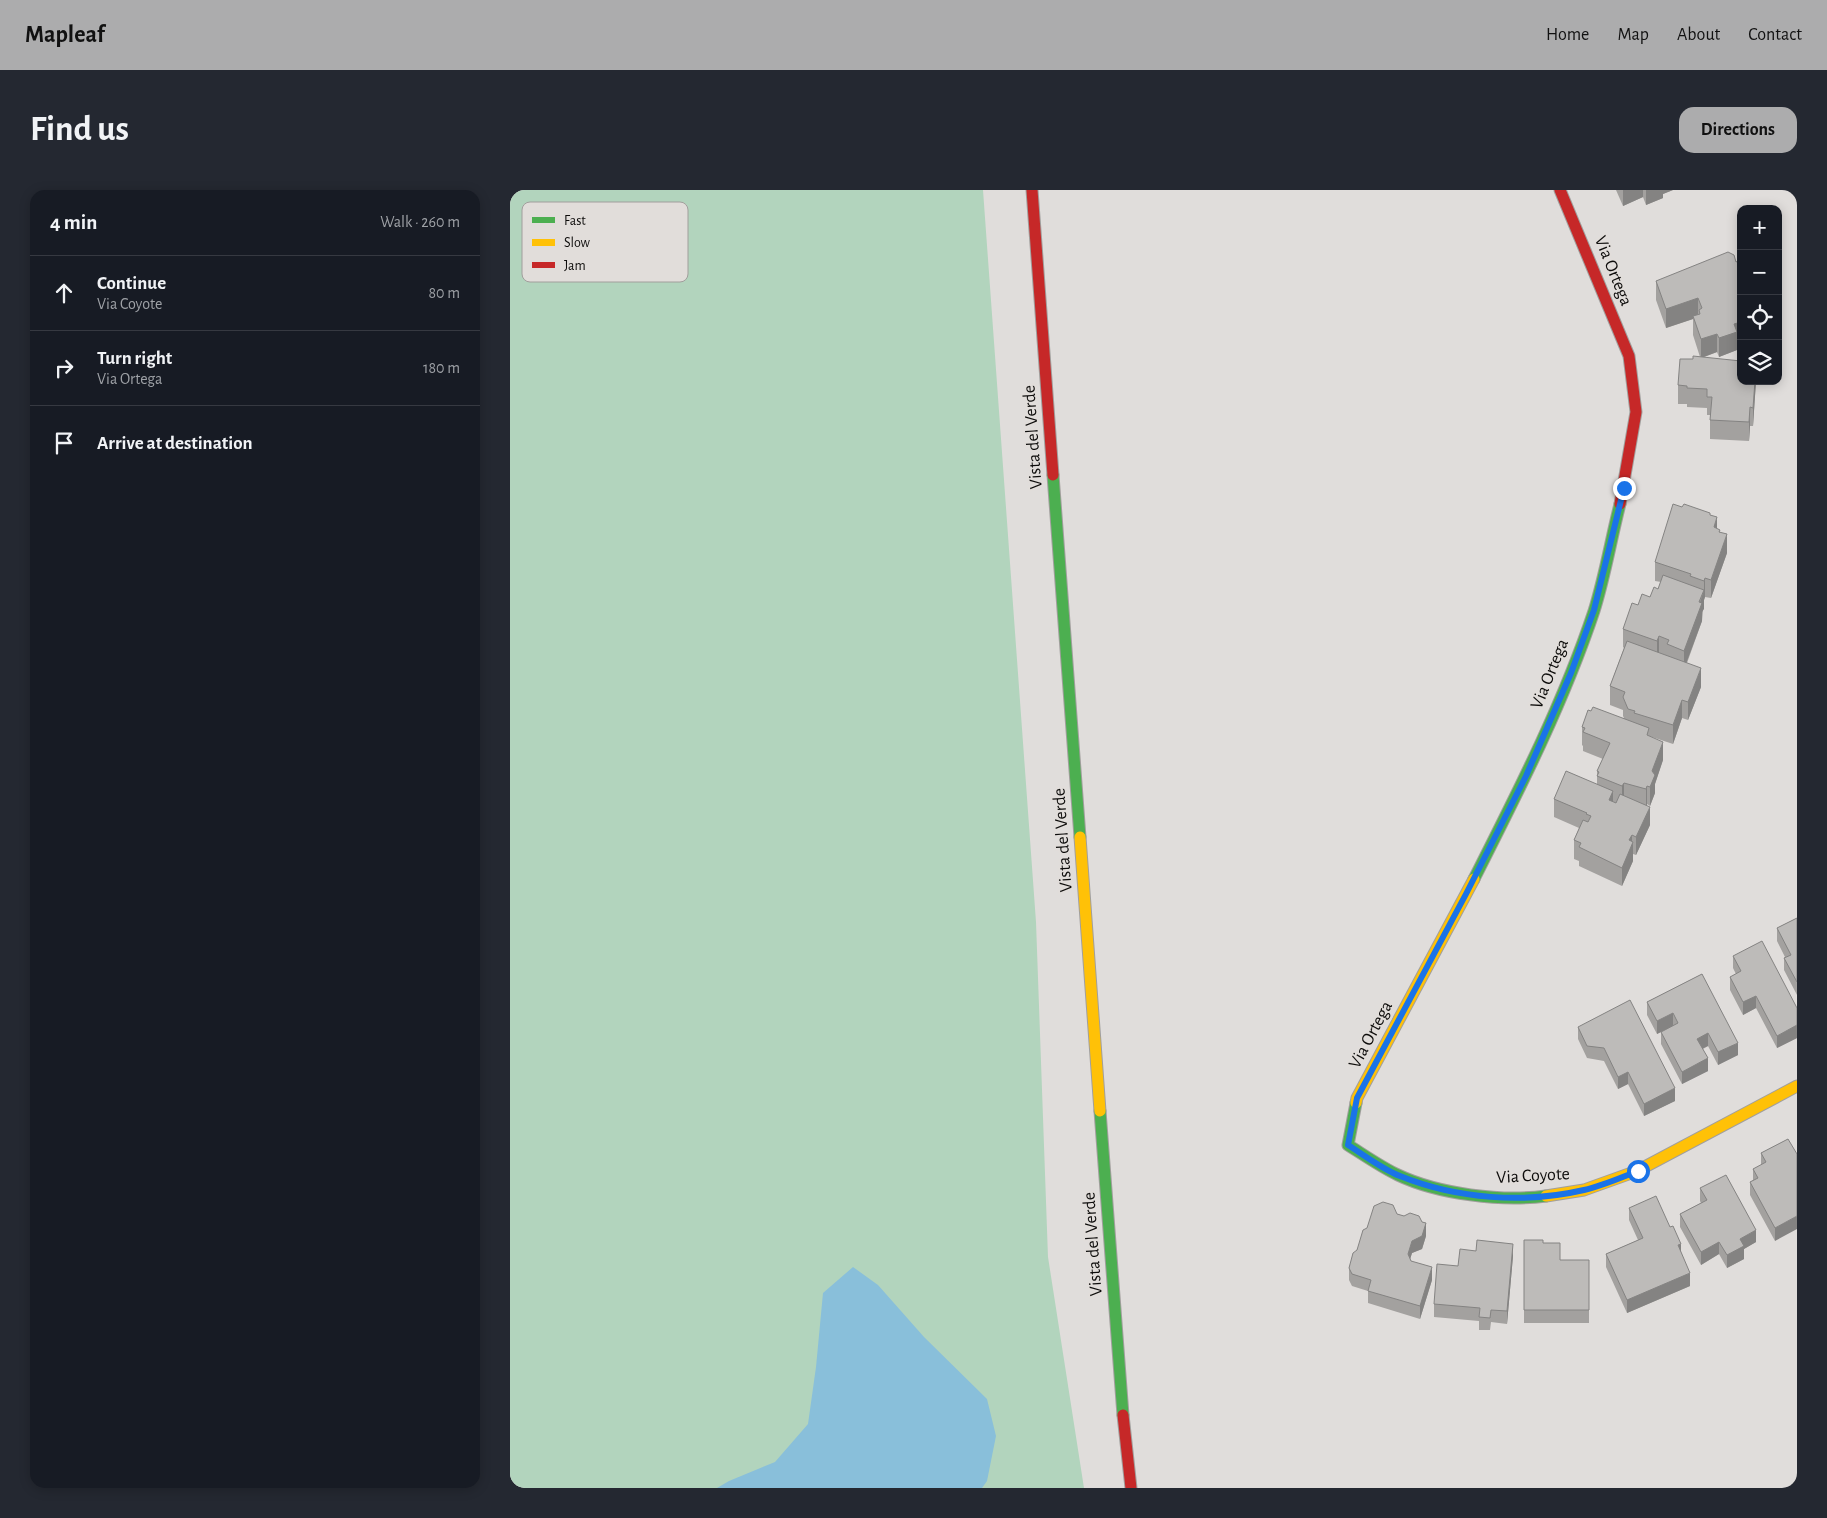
<!DOCTYPE html>
<html lang="en">
<head>
<meta charset="utf-8">
<style>
	body { margin:0; font-family:"Alegreya Sans",sans-serif; background:#242831; color:#f1f3f6 }
	.controls { position:absolute; right:15px; top:15px; display:grid; overflow:hidden; border-radius:10px; box-shadow:0 2px 12px #0003 }
	.controls button { width:45px; height:45px; display:grid; place-items:center; padding:0; border:0; border-bottom:1px solid #363941; background:#171b24; color:#f1f3f6; font:25px sans-serif }
	.stop { position:absolute; width:15px; height:15px; margin:-11px; border:4px solid #1a73e8; border-radius:50%; background:#fff }
	.stop.end { background:#1a73e8; border-color:#fff; box-shadow:0 1px 5px #0008 }
	.list { margin:0; padding:0; list-style:none }
	h2 { display:flex; justify-content:space-between; align-items:center; height:65px; margin:0; padding:0 20px; font-size:21px }
	h2 small { font-size:16px; font-weight:400; color:#9ea1a6 }
	.list li { display:grid; grid-template-columns:32px 1fr auto; gap:15px; align-items:center; box-sizing:border-box; height:75px; padding:0 20px; border-top:1px solid #363941 }
	.list b { display:block; font-size:19px; white-space:nowrap }
	.list p { margin:0; font-size:16px; white-space:nowrap; color:#9ea1a6 }
	.list em { font-size:16px; font-style:normal; color:#9ea1a6 }
	.icon { flex:none; width:28px; height:28px; fill:none; stroke:currentColor; stroke-width:2; stroke-linecap:round; stroke-linejoin:round }
	.map { position:relative; flex:none; width:1287px; height:1298px; overflow:hidden; border-radius:15px }
	header { display:flex; align-items:center; gap:30px; box-sizing:border-box; height:70px; padding:0 25px; background:#acacad; color:#111 }
	header strong { font-size:24px }
	nav { display:flex; gap:28px; margin-inline-start:auto; font-size:18px }
	.intro { display:flex; align-items:center; justify-content:space-between; box-sizing:border-box; height:120px; padding:0 30px }
	h1 { margin:0; font-size:35px }
	.button { padding:12px 22px; border-radius:15px; background:#acacad; color:#111; font-size:18px; font-weight:700 }
	main { display:flex; gap:30px; padding:0 30px }
	aside { flex:1; background:#171b24; border-radius:15px; box-shadow:0 2px 12px #0003 }
	.map>svg:first-child { display:block }
</style>
</head>
<body>
<header>
<strong>Mapleaf</strong>
<nav><a>Home</a><a>Map</a><a>About</a><a>Contact</a></nav>
</header>
<div class="intro"><h1>Find us</h1><a class="button">Directions</a></div>
<main>
<aside>
<h2>4 min<small>Walk · 260 m</small></h2>
<ul class="list">
<li><svg class="icon" aria-label="ahead" viewBox="0 0 24 24"><path d="M12 20V5M6 11l6-6 6 6"/></svg><div><b>Continue</b><p>Via Coyote</p></div><em>80 m</em></li>
<li><svg class="icon" aria-label="right" viewBox="0 0 24 24"><path d="M7 20v-9h11M14 6l5 5-5 5"/></svg><div><b>Turn right</b><p>Via Ortega</p></div><em>180 m</em></li>
<li><svg class="icon" aria-label="arrive" viewBox="0 0 24 24"><path d="M6 21V4h12l-3 4 3 4H6"/></svg><div><b>Arrive at destination</b></div></li>
</ul>
</aside>
<div class="map">
<svg width="1287" height="1298" viewBox="0 0 1287 1298">
	<rect width="100%" height="100%" fill="#e0dddb"/>
	<path fill="#b2d4bd" d="M0,0H473L526,732L538,1067L574,1298H0Z"/>
	<path fill="#89bfda" d="M343,1077L368,1095L414,1147L477,1209L486,1246L477,1291L472,1298H207L219,1291L265,1272L298,1234L306,1177L313,1103Z"/>
	<g fill="none" stroke-linecap="round" stroke-linejoin="round">
		<defs>
			<path id="fast" d="M543,285L570,647
				M964,689C1008,602 1053,514 1084,421C1095,386 1101,349 1110,314
				M846,913L838,955C854,965 871,977 888,985C928,1004 992,1012 1036,1006
				M590,921L613,1225"/>
			<path id="slow" d="M570,647L590,921
				M846,913L847,908L964,689
				M1036,1006L1074,1000L1127,981L1287,896"/>
			<path id="jam" d="M522,0L543,285
				M1050,0L1119,166L1126,222L1110,314
				M613,1225L621,1298"/>
		</defs>
		<use href="#fast" stroke="#a19f9d" stroke-width="13"/>
		<use href="#slow" stroke="#a19f9d" stroke-width="13"/>
		<use href="#jam" stroke="#a19f9d" stroke-width="13"/>
		<use href="#fast" stroke="#4caf50" stroke-width="11"/>
		<use href="#slow" stroke="#ffc107" stroke-width="11"/>
		<use href="#jam" stroke="#c62828" stroke-width="11"/>
	</g>
	<path fill="#a3a19f" d="M1106,0H1163L1153,4V8L1136,15L1133,7L1113,16Z
		M1226,72L1231,78V150L1227,152V160L1209,167L1207,162L1194,167L1231,191H1246L1243,236H1240L1239,251L1200,249V225H1197V218L1177,217V214H1168V195L1183,169L1190,167L1183,145V129L1156,138L1146,110V91Z
		M1172,317L1200,325L1207,339L1210,342L1217,363L1201,408L1195,407L1194,410L1192,431L1177,473L1191,497L1178,530L1172,528L1163,554L1139,546L1153,570L1145,594V603L1140,616L1137,614V616L1140,635L1126,665L1123,664V671L1112,696L1069,676V671L1064,669V650L1069,638L1044,627V609L1087,594V581L1093,569L1073,561V556L1072,555V537L1114,528L1113,526V520L1100,515V496L1114,458L1113,457V439L1128,415L1140,407L1148,399L1151,392L1145,391V372Z
		M1287,728V805L1274,780V768L1275,767L1267,751V738Z
		M1223,766L1287,818V848L1267,858L1246,818L1233,825L1220,800V787L1226,784L1223,778Z
		M1192,784L1228,865L1208,875L1198,856L1193,859L1198,881L1172,894L1151,854V842L1160,837L1147,844L1137,825V812Z
		M1068,837L1165,911L1134,926L1118,894L1108,899L1094,871L1077,868L1068,849Z
		M1278,949L1265,1051L1240,1005V992L1243,990V979L1251,975V963Z
		M1190,998L1246,1052L1234,1059V1069L1217,1078L1209,1064L1191,1075L1170,1037V1024L1191,1013L1190,1011Z
		M1119,1018L1171,1063L1180,1096L1117,1123L1096,1077V1064L1128,1050L1119,1030Z
		M887,1024L894,1026L916,1046L912,1059L902,1063L900,1069L901,1071L922,1090L910,1129L858,1113V1101L842,1096L839,1090V1078L847,1060Z
		M1014,1050L1033,1053L1050,1070H1079V1133H1014Z
		M1003,1066L997,1134L981,1132L980,1140H969V1131L924,1127V1114L948,1076Z"/>
	<path fill="#848382" d="M1113,0H1133V7L1113,16Z
		M1136,0H1163L1153,4V8L1136,15Z
		M1231,91V110L1228,92Z
		M1188,108V127L1183,126V129L1156,138V119Z
		M1231,132V150L1227,152V160L1209,167V148L1224,134Z
		M1207,144V162L1191,168V149Z
		M1245,191H1246L1243,236V218Z
		M1240,217V236L1239,251V232Z
		M1207,327V346L1204,337Z
		M1217,344V363L1201,408V390Z
		M1195,388V407L1194,410V391Z
		M1194,400V419L1192,422V431L1174,479V461Z
		M1149,446V464L1147,470V451Z
		M1191,478V497L1178,530V512Z
		M1172,510V528L1163,554V535Z
		M1153,552V570L1145,594V603L1140,616V597L1142,581Z
		M1114,593V611L1112,615V596Z
		M1137,596V614L1136,617V599Z
		M1103,601V620L1099,610Z
		M1140,617V635L1126,665V647Z
		M1122,645V655L1123,652V671L1112,696V678L1119,650Z
		M1246,806V818L1233,825V812Z
		M1163,823V836L1147,844V831Z
		M1287,835V848L1267,858V846Z
		M1198,843V856L1187,861V849Z
		M1228,853V865L1208,875V862Z
		M1198,868V881L1172,894V882Z
		M1118,882V894L1108,899V887Z
		M1165,898V911L1134,926V914Z
		M1287,1026V1039L1265,1051V1038Z
		M916,1033V1046L912,1059L902,1063L898,1076V1064L902,1051Z
		M1246,1040V1052L1234,1059V1069L1217,1078V1065L1230,1049Z
		M1209,1052V1064L1191,1075V1062Z
		M1003,1054V1066L997,1134V1121Z
		M1171,1054V1066L1168,1055Z
		M922,1077V1090L910,1129V1116Z
		M1180,1083V1096L1117,1123V1110Z"/>
	<path fill="#bdbbb9" stroke="#848382" d="M1218,62L1224,65L1226,72L1228,71L1231,78V91L1228,92L1230,98H1231V132L1224,134L1227,142L1209,148L1207,144L1191,149L1183,126L1190,124L1189,120L1192,118L1188,108L1156,119L1146,91Z
		M1183,166L1231,171V191H1245L1243,218L1240,217L1239,232L1200,230L1202,207H1197V199L1177,198V196L1168,195L1170,169H1183Z
		M1163,314L1172,317L1174,314L1200,323V325L1207,327L1204,337L1210,340L1209,342L1217,344L1201,390L1195,388L1194,391L1180,386L1181,384L1145,372Z
		M1153,385L1194,400L1189,412L1192,413L1174,461L1157,454L1159,450L1149,446L1147,451L1113,439L1122,413L1128,415L1132,404L1140,407L1144,397L1148,399Z
		M1117,451L1191,478L1178,512L1172,510L1163,535L1124,523L1125,521L1118,519L1113,507L1115,502L1100,496Z
		M1083,517L1139,538L1137,545L1153,552L1142,581L1145,585L1140,597L1137,596L1136,599L1114,593L1112,596L1087,586L1089,582L1087,581L1100,553L1073,542L1075,538L1072,537L1078,520L1081,521Z
		M1056,581L1103,601L1099,610L1106,613L1110,604L1140,617L1126,647L1122,645L1119,650L1123,652L1112,678L1069,657L1071,653L1064,650L1073,630L1078,632L1081,626L1076,624L1077,623L1044,609Z
		M1287,728V792L1274,768L1281,765L1267,738Z
		M1252,751L1287,818V835L1267,846L1246,806L1233,812L1220,787L1231,781L1223,766Z
		M1192,784L1228,853L1208,862L1198,843L1187,849L1198,868L1172,882L1151,842L1168,833L1163,823L1147,831L1137,812Z
		M1120,810L1165,898L1134,914L1118,882L1108,887L1094,858L1077,856L1068,837Z
		M1278,949L1287,964V1026L1265,1038L1240,992L1248,988L1243,979L1256,972L1251,963Z
		M1216,985L1246,1040L1230,1049L1234,1056L1217,1065L1209,1052L1191,1062L1170,1024L1197,1010L1190,998Z
		M1146,1006L1160,1037L1163,1036L1171,1054L1168,1055L1180,1083L1117,1110L1096,1064L1133,1048L1119,1018Z
		M873,1012L883,1015L887,1024L894,1026L900,1023L909,1026L912,1032L916,1033L912,1046L902,1051L898,1064L901,1071L922,1077L910,1116L858,1101L861,1090L842,1084L839,1078L843,1063L847,1060L853,1040L857,1038L864,1016Z
		M967,1050L1003,1054L997,1121L981,1120L980,1128L969,1127L970,1118L924,1114L927,1074L948,1076L950,1059L966,1061Z
		M1014,1050H1033V1053H1050V1070H1079V1120H1014Z"/>
	<g fill="none" stroke-linecap="round" stroke-linejoin="round">
		<path stroke="#1a73e8" stroke-width="6" d="M1114,298L1084,420L1061,483L1016,586L956,704L847,908L838,955C854,965 872,979 890,986C947,1009 1014,1014 1074,1000C1092,996 1110,988 1128,981"/>
	</g>
	<g text-anchor="middle" dominant-baseline="central" stroke-width="4.5" stroke-linejoin="round" paint-order="stroke">
		<g font-size="18" fill="#0d0c0b" stroke="#e1ddda">
			<text transform="translate(1103 81) rotate(68)">Via Ortega</text>
			<text transform="translate(523 247) rotate(-94)">Vista del Verde</text>
			<text transform="translate(1040 484) rotate(-68)">Via Ortega</text>
			<text transform="translate(553 650) rotate(-94)">Vista del Verde</text>
			<text transform="translate(861 845) rotate(-62)">Via Ortega</text>
			<text transform="translate(1023 986) rotate(-3)">Via Coyote</text>
			<text transform="translate(583 1054) rotate(-94)">Vista del Verde</text>
		</g>
	</g>
	<rect x="12" y="12" width="166" height="80" rx="8" fill="#e1ddda" stroke="#a19e9c" stroke-width="1"/>
	<rect x="22" y="27" width="23" height="6" fill="#4caf50"/>
	<rect x="22" y="49" width="23" height="7" fill="#ffc107"/>
	<rect x="22" y="72" width="23" height="6" fill="#c62828"/>
	<g font-size="14" fill="#0d0c0b">
		<text x="54" y="35">Fast</text>
		<text x="54" y="57">Slow</text>
		<text x="54" y="80">Jam</text>
	</g>
</svg>
<div class="controls">
<button>+</button>
<button>−</button>
<button><svg class="icon" aria-label="locate" viewBox="0 0 24 24"><circle cx="12" cy="12" r="6"/><path d="M12 2v4M12 18v4M2 12h4M18 12h4"/></svg></button>
<button><svg class="icon" aria-label="layers" viewBox="0 0 24 24"><path d="M12 4l9 5-9 5-9-5zM3 14l9 5 9-5"/></svg></button>
</div>
<div class="stop" style="left:1128px;top:981px"></div>
<div class="stop end" style="left:1114px;top:298px"></div>
</div>
</main>
</body>
</html>
